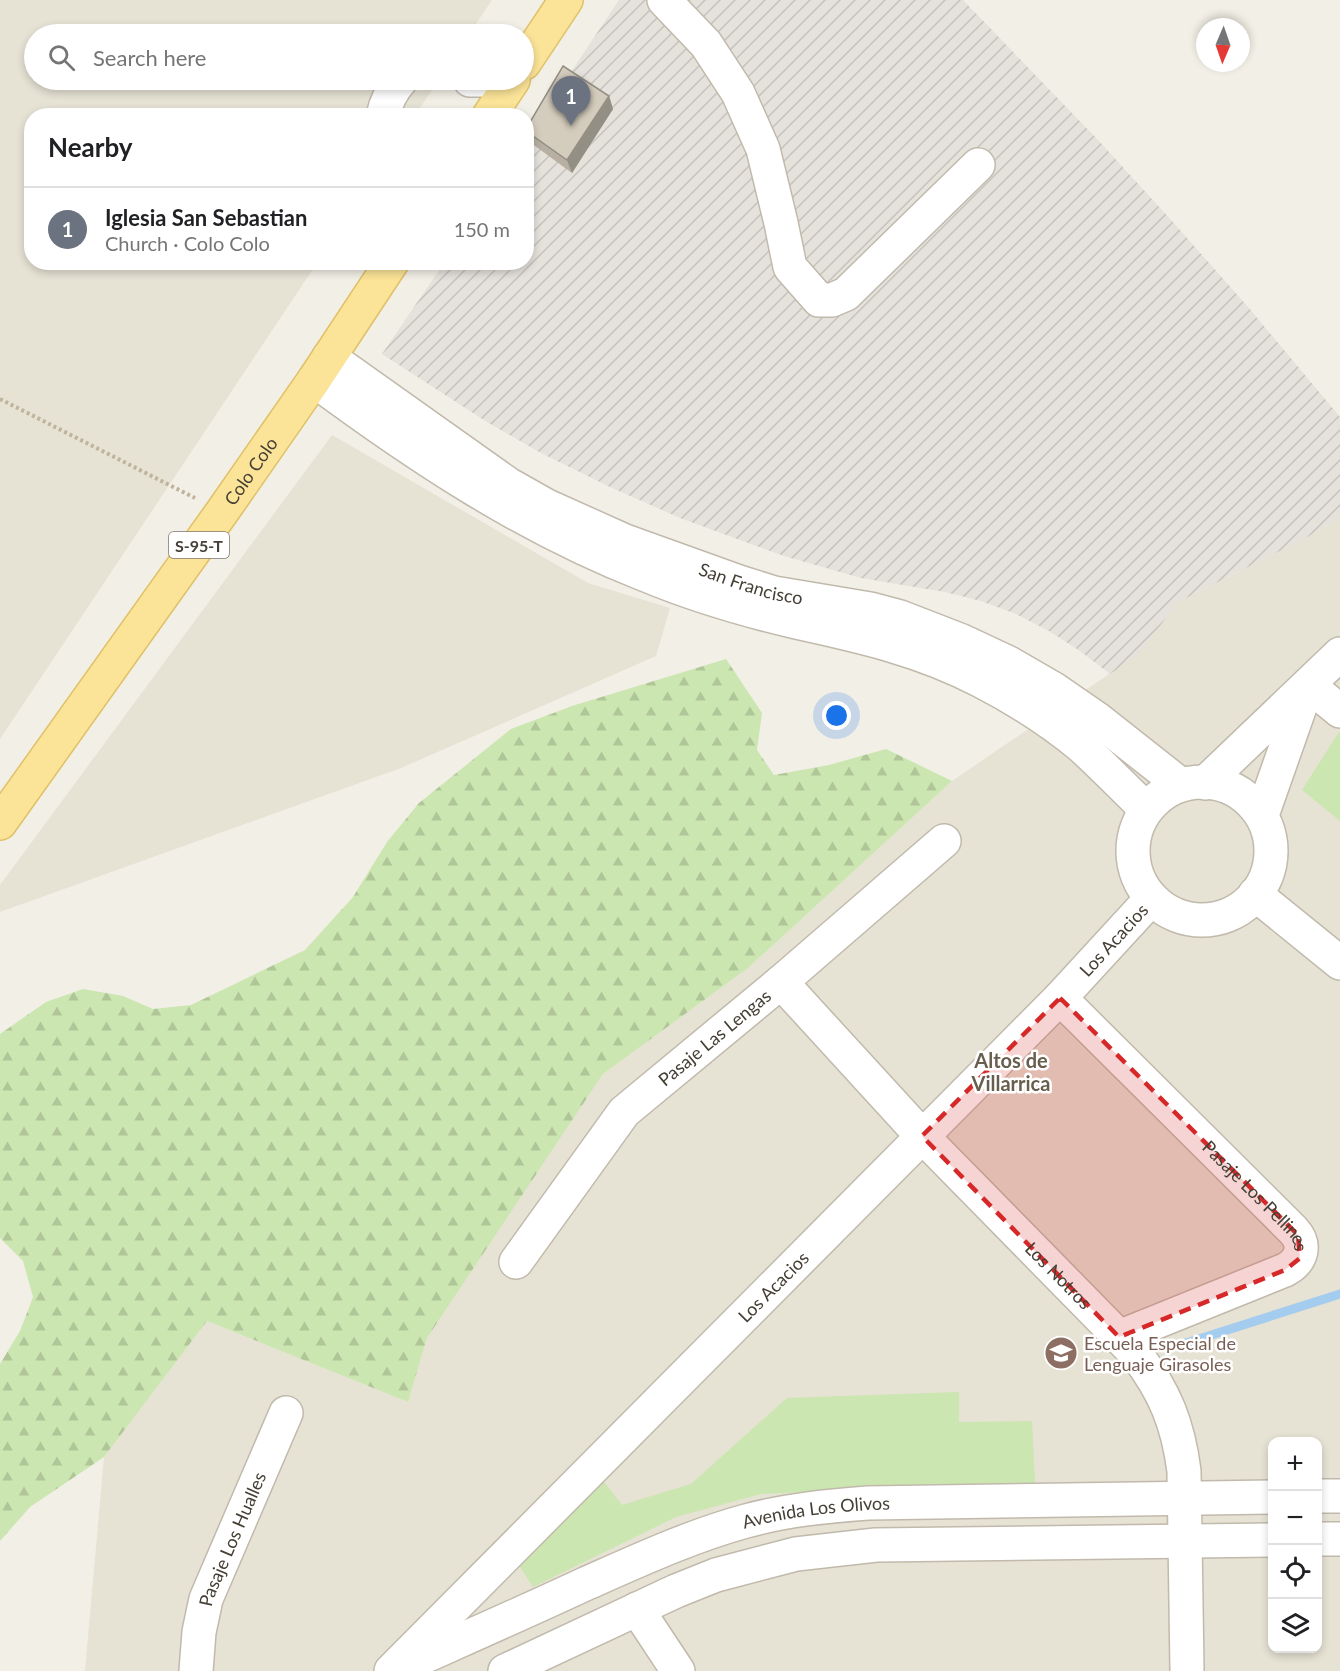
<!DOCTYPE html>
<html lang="en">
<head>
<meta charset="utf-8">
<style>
	body { margin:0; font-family:Lato,sans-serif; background:#f2f2f2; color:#202124 }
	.controls { position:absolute; right:18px; bottom:18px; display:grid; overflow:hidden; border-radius:12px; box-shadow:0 3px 9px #0003 }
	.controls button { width:54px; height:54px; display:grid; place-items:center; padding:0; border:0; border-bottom:2px solid #e0e0e0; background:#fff; color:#202124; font:30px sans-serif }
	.compass { position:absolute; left:1196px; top:18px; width:54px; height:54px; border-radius:50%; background:#fff; box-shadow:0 3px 9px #0003; rotate:182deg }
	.you { position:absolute; left:837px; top:716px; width:21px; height:21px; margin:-15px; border:4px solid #fff; border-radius:50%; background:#1a73e8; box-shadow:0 0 0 9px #1a73e833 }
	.badge { display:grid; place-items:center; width:39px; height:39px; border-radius:50%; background:#0f766e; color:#fff; font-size:20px; font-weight:700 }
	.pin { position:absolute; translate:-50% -50px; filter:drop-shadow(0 2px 3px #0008) }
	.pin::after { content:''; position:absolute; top:32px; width:21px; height:18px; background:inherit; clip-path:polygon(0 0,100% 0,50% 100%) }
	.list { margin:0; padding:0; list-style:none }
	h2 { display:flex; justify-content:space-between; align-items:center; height:78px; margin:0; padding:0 24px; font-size:26px }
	h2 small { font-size:20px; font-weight:400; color:#757577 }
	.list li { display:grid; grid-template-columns:39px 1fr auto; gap:18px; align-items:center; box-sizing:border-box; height:84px; padding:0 24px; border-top:2px solid #e0e0e0 }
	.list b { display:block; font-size:22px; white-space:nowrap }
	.list p { margin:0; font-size:20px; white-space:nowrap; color:#757577 }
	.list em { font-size:20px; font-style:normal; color:#757577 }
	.icon { flex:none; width:33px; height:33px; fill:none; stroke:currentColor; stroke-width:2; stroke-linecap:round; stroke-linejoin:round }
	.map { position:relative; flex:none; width:1340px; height:1671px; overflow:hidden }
	.search { position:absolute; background:#fff; box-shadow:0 3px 9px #0003; left:24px; top:24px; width:510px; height:66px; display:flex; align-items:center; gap:15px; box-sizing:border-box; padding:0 21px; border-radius:33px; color:#757577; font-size:22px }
	.panel { position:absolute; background:#fff; box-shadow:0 3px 9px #0003; left:24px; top:108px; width:510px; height:162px; border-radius:24px }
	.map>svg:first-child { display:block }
</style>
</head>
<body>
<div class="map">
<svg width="1340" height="1671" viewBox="0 0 1340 1671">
	<defs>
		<pattern id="industrial-furrows" width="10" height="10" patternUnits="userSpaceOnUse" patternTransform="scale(1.5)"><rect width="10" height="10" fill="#e5e1db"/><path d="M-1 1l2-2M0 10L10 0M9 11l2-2" fill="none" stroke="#c6c2bd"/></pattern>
		<pattern id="forest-firs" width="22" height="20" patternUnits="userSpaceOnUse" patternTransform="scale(1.5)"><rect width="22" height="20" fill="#cbe6b0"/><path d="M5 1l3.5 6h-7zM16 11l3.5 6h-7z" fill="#b0c698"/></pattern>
	</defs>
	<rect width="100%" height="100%" fill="#f2efe6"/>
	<path fill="#e6e2d4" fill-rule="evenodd" d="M0,0H492L469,34H34V80H439L415,115L32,116V262L317,263L0,739Z
		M332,435L588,583L670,608L656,656L401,768L0,912V885Z
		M1340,517V1671H85L104,1457L207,1321L408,1402L427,1338L603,1074L748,968L952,781L1137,655L1178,602L1306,538ZM1272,1442H1318V1648H1272Z"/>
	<path fill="url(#industrial-furrows)" d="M619,0H963L1098,140L1172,221L1248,307L1340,417V517L1306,538L1178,602L1138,655L1110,674L1080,651L1049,631L1016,614L981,601L945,592L861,578L784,556L680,518L610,487L541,453L487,422L382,354L444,263L526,262L527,138Z"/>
	<path fill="#cbe6b0" d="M1339,732L1340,733V821L1302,790Z
		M959,1392V1422L1032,1421L1035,1485L849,1490L761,1494L676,1517L533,1587L517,1562L601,1478L622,1505L691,1484L787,1398Z"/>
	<path fill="url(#forest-firs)" d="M726,659L762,713L757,750L774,775L829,765L886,749L952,781L748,968L603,1074L427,1338L408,1402L207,1321L104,1457L30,1507L0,1541V1364L20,1331L33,1297L23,1261L0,1238V1034L46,1002L83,989L123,996L153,1009L191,1005L305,950L353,897L387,842L419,803L511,729L572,706Z"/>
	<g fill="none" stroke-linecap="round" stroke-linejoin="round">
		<path stroke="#a4ccee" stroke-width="9" d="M1180,1345L1340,1294"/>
		<defs>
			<g id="minor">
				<path d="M664,0L706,44L738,93L763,149L781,223L790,267L819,300H832L846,294L978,165"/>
				<path d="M470,80H483"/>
				<path d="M383,116C386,101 391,91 401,80"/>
				<path id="s1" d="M329,357L508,484L547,506L625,541L739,582L774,593L870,609L900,617L962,641L1009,663L1054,689L1096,718L1181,785"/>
				<path d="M314,380C418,457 525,528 646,575C694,595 745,610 796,622C860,636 923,650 981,681C1016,699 1051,721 1081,746C1103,766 1124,788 1146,809"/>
				<path d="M1308,685L1340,711"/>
				<circle cx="1202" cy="851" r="69"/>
				<path d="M1205,783L1340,654"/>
				<path d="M1262,815L1306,690"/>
				<path d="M1255,894L1340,963"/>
				<path id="s2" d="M781,982L922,1136L1136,1354C1165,1392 1178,1424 1184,1471L1187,1671"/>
				<path id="s3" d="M1060,998L1293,1230C1307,1245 1302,1261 1285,1270L1119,1337"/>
				<path id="s4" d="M516,1262L624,1112L781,982L944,841"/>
				<path d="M1318,1496H1340"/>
				<path d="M1318,1539H1340"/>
				<path d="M637,1609L678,1671"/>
				<path id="s5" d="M410,1663C468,1637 527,1611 585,1584C637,1561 691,1536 746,1521C786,1510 827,1506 868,1503L1272,1497"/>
				<path id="s6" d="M196,1671L199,1632L206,1599L286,1413"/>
				<path id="s7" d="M391,1671L1060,998L1151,899"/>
				<path d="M505,1671L676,1591L716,1575L796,1554L876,1545L1272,1540"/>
			</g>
			<g id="major">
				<path d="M524,63L566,0"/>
				<path d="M489,116L513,80"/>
				<path id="s8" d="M0,823L222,512L314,380L392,262"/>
			</g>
		</defs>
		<use href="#minor" stroke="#c1baac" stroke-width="36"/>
		<use href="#major" stroke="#dfc167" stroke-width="36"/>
		<path stroke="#bfb49b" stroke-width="4" stroke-dasharray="3 3" stroke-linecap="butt" d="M0,399L195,498"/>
		<use href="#minor" stroke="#fff" stroke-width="33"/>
		<use href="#major" stroke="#fbe397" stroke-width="33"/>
	</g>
	<path fill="#b6afa2" d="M609,96L613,109L572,173L531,143L526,132V129Z"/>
	<path fill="#948f84" d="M609,96L613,109L572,173L567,160Z"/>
	<path fill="#d4ccbc" stroke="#948f84" stroke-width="1.5" d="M563,66L609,96L567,160L526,131V129Z"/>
	<path fill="#d62828" fill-opacity="0.2" stroke="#d62828" stroke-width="4.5" stroke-dasharray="12 8" stroke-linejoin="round" d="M1060,998L1298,1235L1300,1258L1285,1270L1119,1337L922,1136Z"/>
	<defs>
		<symbol id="school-disc" viewBox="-11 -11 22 22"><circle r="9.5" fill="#8d6e63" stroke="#fff"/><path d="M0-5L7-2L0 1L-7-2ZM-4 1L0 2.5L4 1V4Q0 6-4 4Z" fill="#fff"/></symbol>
	</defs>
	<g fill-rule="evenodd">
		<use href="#school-disc" x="1042" y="1334" width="38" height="38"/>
	</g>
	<g text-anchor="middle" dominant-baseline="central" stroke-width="5" stroke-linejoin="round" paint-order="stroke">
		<rect fill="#fff" stroke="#7d7972" stroke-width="1.5" x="169" y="532" width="60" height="26" rx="4.5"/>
		<g font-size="16" font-weight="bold" fill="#454036">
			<text x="199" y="545">S-95-T</text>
		</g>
		<g font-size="18" fill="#454036" stroke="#fff">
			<text stroke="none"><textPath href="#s8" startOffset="432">Colo Colo</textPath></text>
			<text stroke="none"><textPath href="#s1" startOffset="483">San Francisco</textPath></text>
			<text stroke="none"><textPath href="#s7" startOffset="1028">Los Acacios</textPath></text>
			<text stroke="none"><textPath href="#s4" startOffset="302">Pasaje Las Lengas</textPath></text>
			<text stroke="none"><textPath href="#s3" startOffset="279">Pasaje Los Pellines</textPath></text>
			<text stroke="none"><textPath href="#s2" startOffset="404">Los Notros</textPath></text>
			<text stroke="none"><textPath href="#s7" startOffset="542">Los Acacios</textPath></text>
			<text stroke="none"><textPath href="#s5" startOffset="436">Avenida Los Olivos</textPath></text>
			<text stroke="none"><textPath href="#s6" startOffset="138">Pasaje Los Hualles</textPath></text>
		</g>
		<g font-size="18" fill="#785e54" stroke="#fff" text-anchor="start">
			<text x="1084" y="1343">Escuela Especial de<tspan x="1084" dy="21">Lenguaje Girasoles</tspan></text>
		</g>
		<g font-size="20" font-weight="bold" fill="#675e4d" stroke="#fff">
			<text x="1011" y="1060">Altos de<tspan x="1011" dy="23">Villarrica</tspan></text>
		</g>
	</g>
</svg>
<div class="controls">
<button>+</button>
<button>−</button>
<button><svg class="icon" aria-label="locate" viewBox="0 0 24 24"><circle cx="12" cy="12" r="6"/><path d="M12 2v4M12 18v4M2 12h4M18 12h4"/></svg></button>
<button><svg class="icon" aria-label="layers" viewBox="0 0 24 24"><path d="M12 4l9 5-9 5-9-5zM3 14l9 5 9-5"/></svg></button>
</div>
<svg class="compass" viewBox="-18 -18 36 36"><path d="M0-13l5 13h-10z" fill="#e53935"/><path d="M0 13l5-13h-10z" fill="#757577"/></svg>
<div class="you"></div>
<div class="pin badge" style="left:571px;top:126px;background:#6b7280">1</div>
<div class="search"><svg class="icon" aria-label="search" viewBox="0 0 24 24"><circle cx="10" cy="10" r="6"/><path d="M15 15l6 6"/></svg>Search here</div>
<section class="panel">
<h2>Nearby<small></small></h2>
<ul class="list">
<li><span class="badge" style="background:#6b7280">1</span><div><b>Iglesia San Sebastian</b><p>Church · Colo Colo</p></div><em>150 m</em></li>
</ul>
</section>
</div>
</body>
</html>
